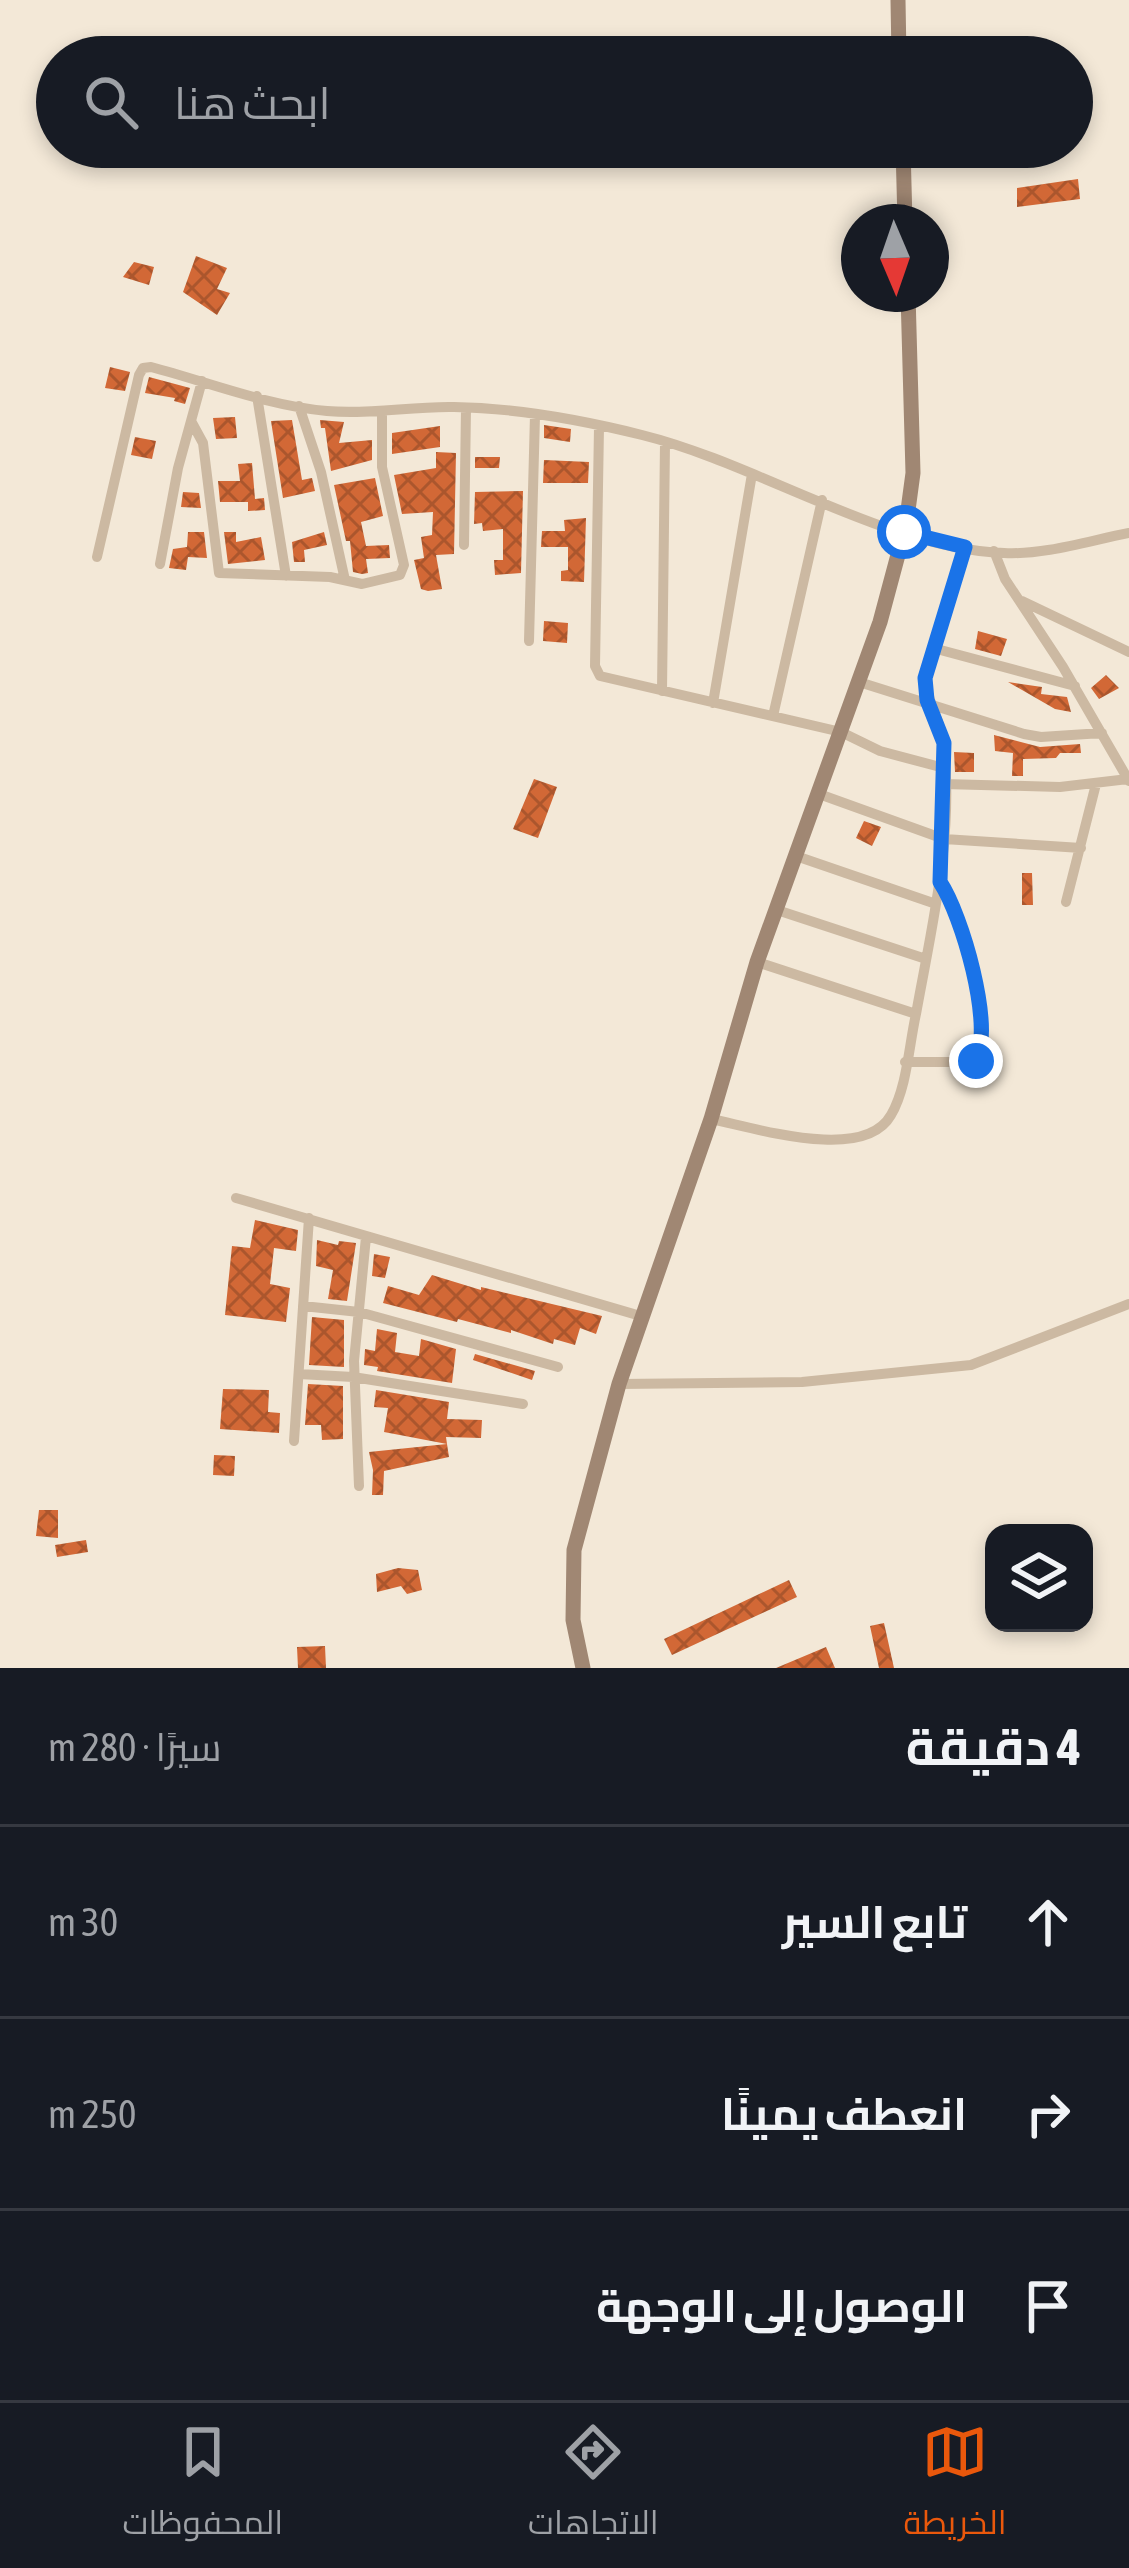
<!DOCTYPE html>
<html lang="ar">
<head>
<meta charset="utf-8">
<style>
	body { margin:0; font-family:"Asap Condensed",Cairo,sans-serif; background:#20242c; color:#f1f3f6; direction:rtl }
	.controls { position:absolute; right:36px; bottom:36px; display:grid; overflow:hidden; border-radius:24px; box-shadow:0 6px 18px #0003 }
	.controls button { width:108px; height:108px; display:grid; place-items:center; padding:0; border:0; border-bottom:3px solid #363941; background:#171b24; color:#f1f3f6; font:60px sans-serif }
	.compass { position:absolute; left:841px; top:204px; width:108px; height:108px; border-radius:50%; background:#171b24; box-shadow:0 6px 18px #0003; rotate:178deg }
	.stop { position:absolute; width:36px; height:36px; margin:-27px; border:9px solid #1a73e8; border-radius:50%; background:#fff }
	.stop.end { background:#1a73e8; border-color:#fff; box-shadow:0 3px 12px #0008 }
	.list { margin:0; padding:0; list-style:none }
	h2 { display:flex; justify-content:space-between; align-items:center; height:156px; margin:0; padding:0 48px; font-size:51px }
	h2 small { font-size:39px; font-weight:400; color:#9ea1a6 }
	.list li { display:grid; grid-template-columns:78px 1fr auto; gap:36px; align-items:center; box-sizing:border-box; height:192px; padding:0 48px; border-top:3px solid #363941 }
	.list b { display:block; font-size:45px; white-space:nowrap }
	.list em { font-size:39px; font-style:normal; color:#9ea1a6 }
	.icon { flex:none; width:66px; height:66px; fill:none; stroke:currentColor; stroke-width:2; stroke-linecap:round; stroke-linejoin:round }
	.map { position:relative; flex:none; width:1129px; height:1668px; overflow:hidden; direction:ltr }
	.search { position:absolute; background:#171b24; box-shadow:0 6px 18px #0003; left:36px; right:36px; top:36px; height:132px; display:flex; align-items:center; gap:30px; box-sizing:border-box; padding:0 42px; border-radius:66px; color:#9ea1a6; font-size:45px }
	.sheet { height:732px; background:#171b24 }
	nav { display:flex; justify-content:space-around; align-items:center; box-sizing:border-box; height:168px; border-top:3px solid #363941; background:#171b24; font-size:33px; color:#9ea1a6 }
	nav a { display:grid; justify-items:center; gap:6px }
	nav .on { color:#ea580c }
	.map>svg:first-child { display:block }
</style>
</head>
<body>
<div class="map">
<svg width="1129" height="1668" viewBox="0 0 1129 1668">
	<defs>
		<pattern id="building-cross-hatch" width="8" height="8" patternUnits="userSpaceOnUse" patternTransform="scale(3)"><rect width="8" height="8" fill="#d26836"/><path d="M0 0l8 8M0 8l8-8" fill="none" stroke="#ab562d"/></pattern>
	</defs>
	<rect width="100%" height="100%" fill="#f3e8d7"/>
	<path fill="url(#building-cross-hatch)" d="M1078,179L1080,199L1017,207V188Z
		M196,256L227,268L217,289L230,293L217,315L183,292Z
		M134,262L154,267L149,285L123,277Z
		M110,367L130,372L125,391L105,388Z
		M149,377L190,388L185,404L174,401L175,398L145,393Z
		M235,417L237,438L216,439L213,418Z
		M292,420L302,480L312,478L315,491L283,498L271,421Z
		M320,420L344,422L339,443L372,440V460L331,471L325,428H321Z
		M544,425L571,429L570,442L544,438Z
		M440,426V447L392,454V433Z
		M135,437L156,441L152,459L131,455Z
		M436,452L456,453L454,554L436,555L442,589L428,591L421,589L414,560L424,558L421,537L432,535L433,512L402,514L394,475L436,468Z
		M475,457H500L499,468H475Z
		M544,460L589,462L588,483H543Z
		M252,463L255,499L264,498L265,510L248,511V502H220L218,481H240L238,464Z
		M375,478L383,516L361,522L366,546L389,545L390,558L366,559L368,573L362,574L353,572L350,541H346L334,485Z
		M523,491L521,573L495,575L494,560H503V529L483,531L482,523L474,524L475,492Z
		M183,492L199,493L201,508L181,507Z
		M586,518L584,582L561,581V571L568,570V547H541L542,531H565L564,520Z
		M188,532H204L207,558L188,557L186,570L169,568L173,549L187,547Z
		M224,532H236V542L261,537L265,560L228,564Z
		M324,532L327,545L304,550L305,562H294L292,542Z
		M544,621L568,623L567,643L543,641Z
		M978,631L1007,639L1001,656L975,649Z
		M1106,675L1119,688L1099,699L1091,688Z
		M1008,682L1035,686L1042,687L1041,694L1067,697L1071,712L1055,709Z
		M994,735L1040,747L1080,744L1081,753H1060L1056,758L1023,759V776H1012L1013,753L995,751Z
		M954,752L974,753V772H955Z
		M534,779L557,787L538,838L513,829Z
		M864,821L881,827L872,846L856,838Z
		M1022,873H1032L1033,905H1022Z
		M255,1220L298,1230L296,1251L274,1248L270,1284L290,1288L286,1322L225,1315L232,1246L250,1248Z
		M317,1240L338,1245L339,1241L356,1243L347,1301L328,1299L333,1270L316,1266Z
		M374,1254L390,1257L385,1278L372,1276Z
		M432,1275L481,1290V1287L602,1316L596,1334L580,1328L575,1345L554,1339L553,1344L511,1330V1333L458,1319L457,1322L383,1303L388,1286L419,1295Z
		M312,1317L344,1320V1367L309,1365Z
		M377,1329L397,1333L395,1352L419,1356L421,1339L456,1349L452,1383L377,1371L378,1367L364,1365L365,1349L375,1351Z
		M475,1354L535,1371L532,1380L473,1360Z
		M308,1384L343,1386V1439L322,1440L321,1425H305Z
		M223,1389L269,1390L268,1412L280,1413L279,1433L220,1429Z
		M376,1390L449,1402L447,1419L482,1420L481,1438L446,1437L447,1444L384,1432L388,1408L374,1407Z
		M447,1444L449,1457L384,1471L383,1495H372L373,1470L369,1452Z
		M214,1455L235,1456L234,1476L213,1475Z
		M39,1510H58V1538L36,1536Z
		M86,1540L88,1552L57,1557L55,1545Z
		M398,1568L418,1570L422,1590L407,1594L401,1586L377,1592L376,1574Z
		M789,1580L797,1597L672,1655L664,1639Z
		M884,1623L894,1668H879L870,1626Z
		M325,1646L326,1668H298L297,1647Z
		M826,1647L835,1668H776Z"/>
	<g fill="none" stroke-linecap="round" stroke-linejoin="round">
		<path stroke="#ccb9a2" stroke-width="10" d="M257,396L286,576
			M299,406L321,472L345,580
			M191,421L203,443L219,573L330,577L362,584L400,575L404,565L382,467V414
			M599,427L595,666L600,676L841,732L880,751L944,768
			M464,545L466,408
			M994,551L1005,579L1063,667L1129,781
			M97,557L139,375L143,368L151,367C208,382 268,406 327,411C370,415 411,406 454,407C515,408 582,420 642,435C759,464 884,548 1004,553C1045,555 1088,541 1129,533
			M160,564L178,468L202,381
			M1022,601L1129,652
			M529,641L535,415
			M933,648L1075,686
			M859,682L1024,734L1041,737L1102,733
			M662,691L665,443
			M713,703L752,474
			M773,716L822,500
			M944,784L1060,787L1128,779
			M819,794L944,839L1081,848
			M796,856L936,904
			M1066,902L1096,784
			M777,910L926,959
			M916,1014C932,925 955,832 943,741C940,719 927,702 925,678L965,547
			M905,1062H970L980,1057C982,1001 972,929 940,882
			M711,1119C756,1128 864,1163 891,1115C907,1088 909,1045 916,1014L757,962
			M236,1198L644,1317
			M303,1306L359,1312L558,1367
			M299,1374L353,1377L523,1404
			M619,1384L802,1382L971,1365L1129,1304
			M294,1441L309,1218
			M359,1486L354,1361L366,1237"/>
		<path stroke="#a08773" stroke-width="15" d="M898,0L899,57
			M903,147L905,222
			M583,1668L573,1620L574,1550L619,1384L711,1119L757,962L880,622L906,525L913,473L908,294"/>
	</g>
	<g fill="none" stroke-linecap="round" stroke-linejoin="round">
		<path stroke="#1a73e8" stroke-width="15" d="M904,532L965,547L925,678L927,700L944,743L940,882C962,915 994,1025 976,1061"/>
	</g>
</svg>
<div class="controls">
<button><svg class="icon" aria-label="layers" viewBox="0 0 24 24"><path d="M12 4l9 5-9 5-9-5zM3 14l9 5 9-5"/></svg></button>
</div>
<svg class="compass" viewBox="-18 -18 36 36"><path d="M0-13l5 13h-10z" fill="#e53935"/><path d="M0 13l5-13h-10z" fill="#9ea1a6"/></svg>
<div class="stop" style="left:904px;top:532px"></div>
<div class="stop end" style="left:976px;top:1061px"></div>
<div class="search"><svg class="icon" aria-label="search" viewBox="0 0 24 24"><circle cx="10" cy="10" r="6"/><path d="M15 15l6 6"/></svg>ابحث هنا</div>
</div>
<section class="sheet">
<h2>4 دقيقة<small>سيرًا · 280 m</small></h2>
<ul class="list">
<li><svg class="icon" aria-label="ahead" viewBox="0 0 24 24"><path d="M12 20V5M6 11l6-6 6 6"/></svg><div><b>تابع السير</b></div><em>30 m</em></li>
<li><svg class="icon" aria-label="right" viewBox="0 0 24 24"><path d="M7 20v-9h11M14 6l5 5-5 5"/></svg><div><b>انعطف يمينًا</b></div><em>250 m</em></li>
<li><svg class="icon" aria-label="arrive" viewBox="0 0 24 24"><path d="M6 21V4h12l-3 4 3 4H6"/></svg><div><b>الوصول إلى الوجهة</b></div></li>
</ul>
</section>
<nav>
<a class="on"><svg class="icon" aria-label="map" viewBox="0 0 24 24"><path d="M3 6l6-2 6 2 6-2v14l-6 2-6-2-6 2zM9 4v14M15 6v14"/></svg>الخريطة</a>
<a><svg class="icon" aria-label="directions" viewBox="0 0 24 24"><path d="M12 3l9 9-9 9-9-9zM9 14v-3h6M13 9l2 2-2 2"/></svg>الاتجاهات</a>
<a><svg class="icon" aria-label="saved" viewBox="0 0 24 24"><path d="M7 4h10v16l-5-4-5 4z"/></svg>المحفوظات</a>
</nav>
</body>
</html>
